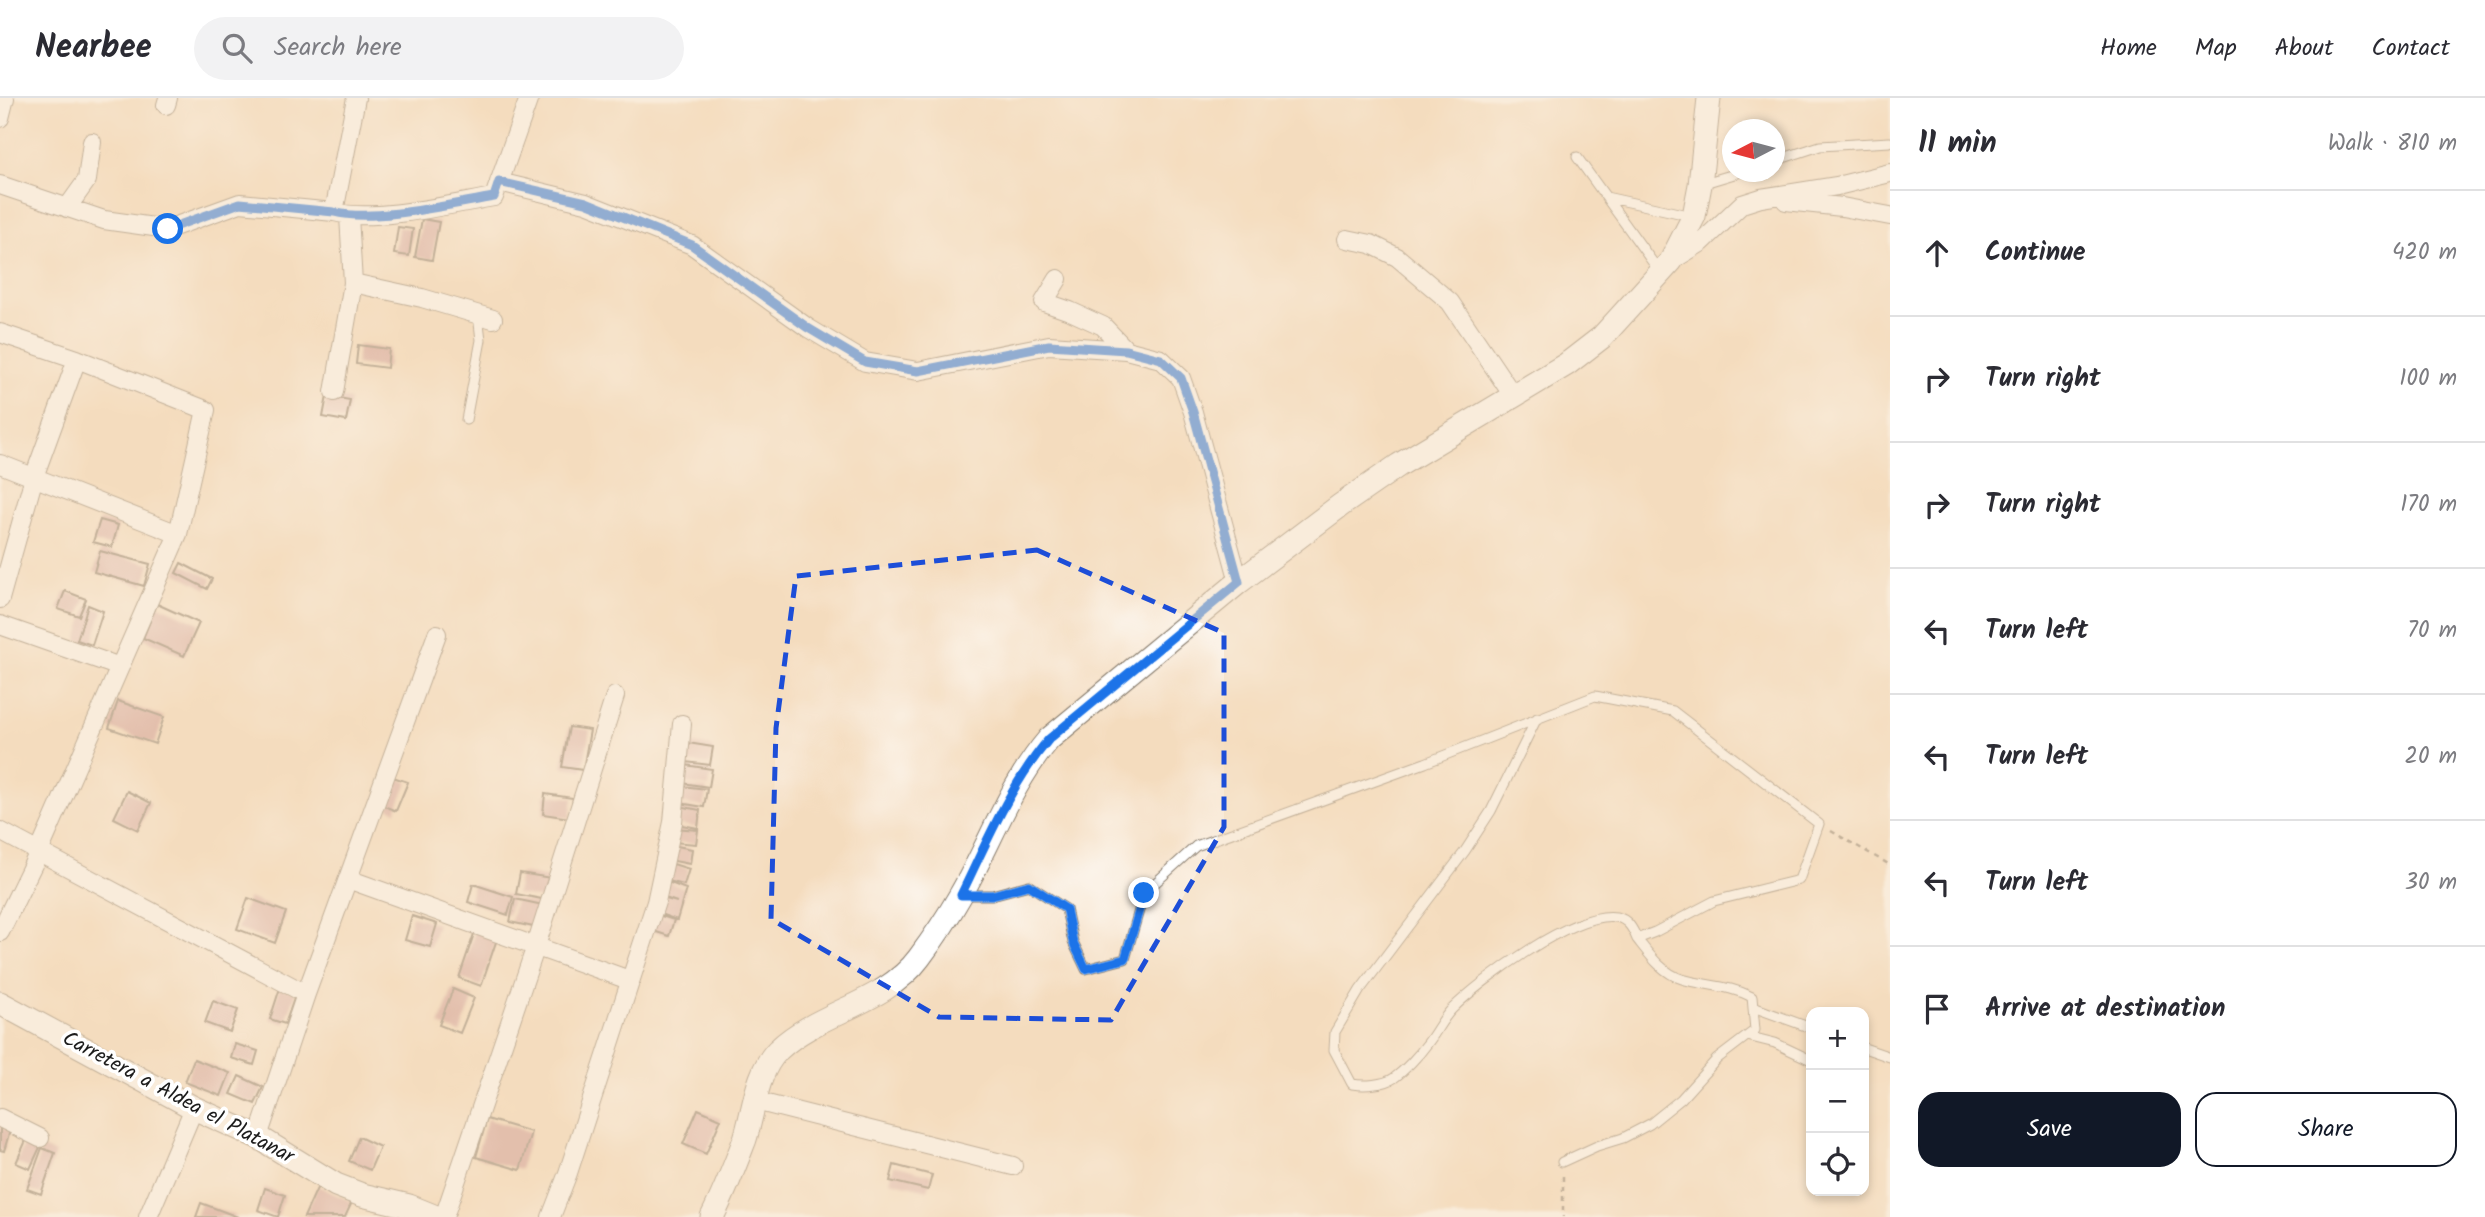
<!DOCTYPE html>
<html lang="en">
<head>
<meta charset="utf-8">
<style>
	body { margin:0; font-family:Kalam,sans-serif; background:#f2f2f3; color:#2b2b33 }
	.controls { position:absolute; right:21px; bottom:21px; display:grid; overflow:hidden; border-radius:14px; box-shadow:0 4px 10px #0003 }
	.controls button { width:63px; height:63px; display:grid; place-items:center; padding:0; border:0; border-bottom:2px solid #e1e1e2; background:#fff; color:#2b2b33; font:35px sans-serif }
	.compass { position:absolute; left:1722px; top:21px; width:63px; height:63px; border-radius:50%; background:#fff; box-shadow:0 4px 10px #0003; rotate:264deg }
	.stop { position:absolute; width:21px; height:21px; margin:-16px; border:5px solid #1a73e8; border-radius:50%; background:#fff }
	.stop.end { background:#1a73e8; border-color:#fff; box-shadow:0 2px 7px #0008 }
	.list { margin:0; padding:0; list-style:none }
	h2 { display:flex; justify-content:space-between; align-items:center; height:91px; margin:0; padding:0 28px; font-size:30px }
	h2 small { font-size:23px; font-weight:400; color:#7c7c81 }
	.list li { display:grid; grid-template-columns:46px 1fr auto; gap:21px; align-items:center; box-sizing:border-box; height:126px; padding:0 28px; border-top:2px solid #e1e1e2 }
	.list b { display:block; font-size:26px; white-space:nowrap }
	.list em { font-size:23px; font-style:normal; color:#7c7c81 }
	.actions { display:flex; gap:14px; padding:21px 28px }
	.actions a { flex:1; padding:16px 0; border:2px solid #111827; border-radius:21px; text-align:center; font-size:24px; color:#111827 }
	.actions .main { background:#111827; color:#fff }
	.icon { flex:none; width:38px; height:38px; fill:none; stroke:currentColor; stroke-width:2; stroke-linecap:round; stroke-linejoin:round }
	.map { position:relative; flex:none; width:1890px; height:1119px; overflow:hidden }
	header { display:flex; align-items:center; gap:42px; box-sizing:border-box; height:98px; padding:0 35px; background:#fff; border-bottom:2px solid #e1e1e2 }
	header strong { font-size:33px }
	nav { display:flex; gap:38px; margin-inline-start:auto; font-size:24px }
	.search { width:490px; height:63px; background:#f2f2f3; display:flex; align-items:center; gap:18px; box-sizing:border-box; padding:0 24px; border-radius:38px; color:#7c7c81; font-size:26px }
	main { display:flex }
	aside { flex:1; background:#fff }
	.map>svg:first-child { display:block }
</style>
</head>
<body>
<header>
<strong>Nearbee</strong>
<div class="search"><svg class="icon" aria-label="search" viewBox="0 0 24 24"><circle cx="10" cy="10" r="6"/><path d="M15 15l6 6"/></svg>Search here</div>
<nav><a>Home</a><a>Map</a><a>About</a><a>Contact</a></nav>
</header>
<main>
<div class="map">
<svg width="1890" height="1119" viewBox="0 0 1890 1119">
	<rect width="100%" height="100%" fill="#fff"/>
	<filter id="ink" filterUnits="userSpaceOnUse"><feTurbulence type="fractalNoise" baseFrequency=".0143" numOctaves="2"/><feDisplacementMap in="SourceGraphic" scale="14" xChannelSelector="R" yChannelSelector="G"/><feConvolveMatrix kernelMatrix="1 2 1 2 8 2 1 2 1" color-interpolation-filters="sRGB"/></filter>
	<filter id="wash" filterUnits="userSpaceOnUse"><feTurbulence type="fractalNoise" baseFrequency=".00686" numOctaves="4" result="noise"/><feDisplacementMap in="SourceGraphic" scale="28" xChannelSelector="R" yChannelSelector="G"/><feGaussianBlur stdDeviation="1.57" result="paint"/><feColorMatrix in="noise" values="0 0 0 0 0 0 0 0 0 0 0 0 0 0 0 0 0 1.4 0 .05"/><feComposite in="paint" operator="in"/></filter>
	<g filter="url(#wash)">
		<rect width="100%" height="100%" fill="#f4dcbe"/>
		<g id="blocks">
			<path fill="#cf9b98" d="M422,121L439,124L432,162L415,159Z
				M398,129L413,131L409,158L394,156Z
				M358,247L389,251L387,270L356,266Z
				M327,298L350,302L346,323L323,319Z
				M100,422L118,427L112,449L93,444Z
				M100,453L150,466L144,488L94,474Z
				M181,465L212,481L207,491L176,475Z
				M65,493L86,501L79,518L58,511Z
				M157,506L199,525L184,558L143,540Z
				M88,507L103,513L92,547L77,542Z
				M118,603L164,619L155,646L109,630Z
				M569,629L590,632L583,672L562,669Z
				M688,645L713,649L710,667L685,664Z
				M685,667L712,671L709,689L682,685Z
				M390,678L408,684L396,713L379,706Z
				M682,688L707,691L704,709L679,705Z
				M127,693L151,705L138,732L114,720Z
				M545,696L573,700L570,720L543,716Z
				M679,708L700,712L698,730L676,726Z
				M674,730L698,732L696,746L673,744Z
				M672,747L692,751L690,766L669,762Z
				M670,765L689,771L684,787L665,782Z
				M520,775L551,780L547,802L516,796Z
				M668,784L686,791L677,822L657,815L662,800L677,804L662,799Z
				M473,786L513,799L508,817L468,804Z
				M248,800L286,814L275,845L237,831Z
				M515,801L543,807L538,830L510,824Z
				M655,816L674,822L669,838L650,832Z
				M412,818L437,826L430,849L405,842Z
				M476,830L498,838L481,888L459,880Z
				M280,890L296,895L285,926L270,921Z
				M453,891L474,900L460,935L439,927Z
				M213,903L238,912L230,934L205,925Z
				M235,946L258,953L254,967L231,960Z
				M194,961L230,975L221,998L185,984Z
				M239,978L263,989L255,1006L231,996Z
				M698,1011L721,1021L706,1056L683,1046Z
				M487,1021L531,1034L520,1072L476,1059Z
				M0,1030L10,1032L4,1053L0,1052Z
				M359,1039L380,1049L370,1072L349,1063Z
				M27,1040L41,1047L30,1071L16,1065Z
				M42,1050L55,1055L41,1096L27,1091Z
				M894,1067L932,1077L928,1092L890,1083Z
				M318,1088L352,1104L345,1119H304Z
				M265,1090L285,1097L278,1119L258,1112Z
				M201,1105L238,1119H196Z"/>
		</g>
	</g>
	<g filter="url(#ink)">
		<use href="#blocks" fill-opacity="0" stroke="#887c6d" stroke-width="2"/>
		<g fill="none" stroke-linecap="round" stroke-linejoin="round">
			<defs>
				<path id="service" d="M1577,59L1659,173
					M1774,63L1820,48L1890,44
					M1701,86L1741,74
					M1606,99L1692,118
					M466,322L481,242L478,217
					M1537,620L1491,713L1465,753L1360,892L1335,934L1334,952L1352,986C1364,988 1384,987 1394,980C1405,972 1419,957 1427,946C1436,935 1442,921 1452,911C1481,882 1574,813 1616,819C1628,821 1633,831 1637,841
					M961,797H992L1029,787L1066,811L1073,844L1086,871L1125,861L1144,795L1196,748L1425,665L1595,598L1673,613L1819,726L1799,782L1714,803L1655,834L1637,841C1649,856 1662,875 1682,881C1706,888 1729,887 1752,899L1755,932L1717,961L1681,1001L1650,1026L1623,1040L1597,1048L1562,1064
					M1753,909L1811,930
					M1747,938L1775,945L1811,962
					M1864,950L1890,959"/>
				<path id="minor" d="M166,7L168,0
					M0,20L5,0
					M499,84L586,105L692,147L808,230L865,264L918,273L1049,247L1126,252L1161,261L1181,280L1193,314L1239,484
					M0,87L104,122L168,131L240,105L334,114C373,125 452,106 494,99L529,0
					M1786,103L1842,109L1890,118
					M67,110L87,82L92,44
					M334,114L356,0
					M1347,141L1371,146L1397,159L1450,204L1514,299
					M1671,163L1702,144L1742,106L1761,100L1837,88L1890,75
					M1058,181L1044,204L1070,213L1103,228L1126,252
					M353,185L422,200L493,221
					M0,235L77,261L206,312L178,436
					M334,294L353,185L349,118
					M0,366L178,436L39,754L0,834
					M0,501L34,379L77,261
					M0,527L120,569
					M0,733L306,896
					M348,781L629,882
					M755,1003L1013,1068
					M0,1020L40,1040
					M258,1039L306,896L437,536
					M148,1119L194,1010
					M444,1119L536,848L615,598
					M551,1119L568,1075L656,804L673,724L682,626"/>
				<path id="tertiary" d="M0,905L194,1010L258,1039L336,1087L362,1097L409,1108L436,1119
					M712,1119C725,1094 735,1067 745,1041C754,1013 756,974 778,952C819,913 885,906 919,860C934,840 948,819 960,798C991,745 1009,688 1049,641L1239,484L1341,407L1399,367L1567,266L1602,239L1671,163L1694,118L1700,87L1709,0"/>
			</defs>
			<use href="#service" stroke="#887c6d" stroke-width="11"/>
			<use href="#minor" stroke="#887c6d" stroke-width="20"/>
			<use href="#tertiary" stroke="#887c6d" stroke-width="25"/>
			<path stroke="#887c6d" stroke-width="2.5" stroke-dasharray="5 5" stroke-linecap="butt" d="M1831,733L1890,767
				M1563,1078V1119"/>
			<use href="#service" stroke="#fff" stroke-width="9"/>
			<use href="#minor" stroke="#fff" stroke-width="18"/>
			<use href="#tertiary" stroke="#fff" stroke-width="23"/>
		</g>
	</g>
	<g fill="none" stroke-linecap="round" stroke-linejoin="round" filter="url(#ink)">
		<path stroke="#1a73e8" stroke-width="9" d="M168,131L240,105L334,114C373,125 452,106 494,99L499,84L586,104L692,147L808,230L865,264L918,273L1049,247L1126,252L1161,261L1181,280L1193,314L1239,484L1049,641C1010,687 987,744 961,797H992L1029,787L1066,811L1073,844L1086,871L1125,861L1144,795"/>
	</g>
	<path d="M0 0H1890V1119H0ZM1037,452L1224,535V729L1111,922L939,919L771,821L776,630L796,478Z" fill="#f4dcbe" fill-opacity=".55" fill-rule="evenodd"/>
	<path fill="none" stroke="#1d4ed8" stroke-width="5" stroke-dasharray="14 9" stroke-linejoin="round" d="M1037,452L1224,535V729L1111,922L939,919L771,821L776,630L796,478Z"/>
	<g text-anchor="middle" dominant-baseline="central" stroke-width="7" stroke-linejoin="round" paint-order="stroke">
		<g font-size="21" fill="#1c1c1c" stroke="#fff">
			<text transform="translate(178 1000) rotate(28)">Carretera a Aldea el Platanar</text>
		</g>
	</g>
</svg>
<div class="controls">
<button>+</button>
<button>−</button>
<button><svg class="icon" aria-label="locate" viewBox="0 0 24 24"><circle cx="12" cy="12" r="6"/><path d="M12 2v4M12 18v4M2 12h4M18 12h4"/></svg></button>
</div>
<svg class="compass" viewBox="-18 -18 36 36"><path d="M0-13l5 13h-10z" fill="#e53935"/><path d="M0 13l5-13h-10z" fill="#7c7c81"/></svg>
<div class="stop" style="left:168px;top:131px"></div>
<div class="stop end" style="left:1144px;top:795px"></div>
</div>
<aside>
<h2>11 min<small>Walk · 810 m</small></h2>
<ul class="list">
<li><svg class="icon" aria-label="ahead" viewBox="0 0 24 24"><path d="M12 20V5M6 11l6-6 6 6"/></svg><div><b>Continue</b></div><em>420 m</em></li>
<li><svg class="icon" aria-label="right" viewBox="0 0 24 24"><path d="M7 20v-9h11M14 6l5 5-5 5"/></svg><div><b>Turn right</b></div><em>100 m</em></li>
<li><svg class="icon" aria-label="right" viewBox="0 0 24 24"><path d="M7 20v-9h11M14 6l5 5-5 5"/></svg><div><b>Turn right</b></div><em>170 m</em></li>
<li><svg class="icon" aria-label="left" viewBox="0 0 24 24"><path d="M17 20v-9H6M10 6l-5 5 5 5"/></svg><div><b>Turn left</b></div><em>70 m</em></li>
<li><svg class="icon" aria-label="left" viewBox="0 0 24 24"><path d="M17 20v-9H6M10 6l-5 5 5 5"/></svg><div><b>Turn left</b></div><em>20 m</em></li>
<li><svg class="icon" aria-label="left" viewBox="0 0 24 24"><path d="M17 20v-9H6M10 6l-5 5 5 5"/></svg><div><b>Turn left</b></div><em>30 m</em></li>
<li><svg class="icon" aria-label="arrive" viewBox="0 0 24 24"><path d="M6 21V4h12l-3 4 3 4H6"/></svg><div><b>Arrive at destination</b></div></li>
</ul>
<div class="actions"><a class="main">Save</a><a>Share</a></div>
</aside>
</main>
</body>
</html>
